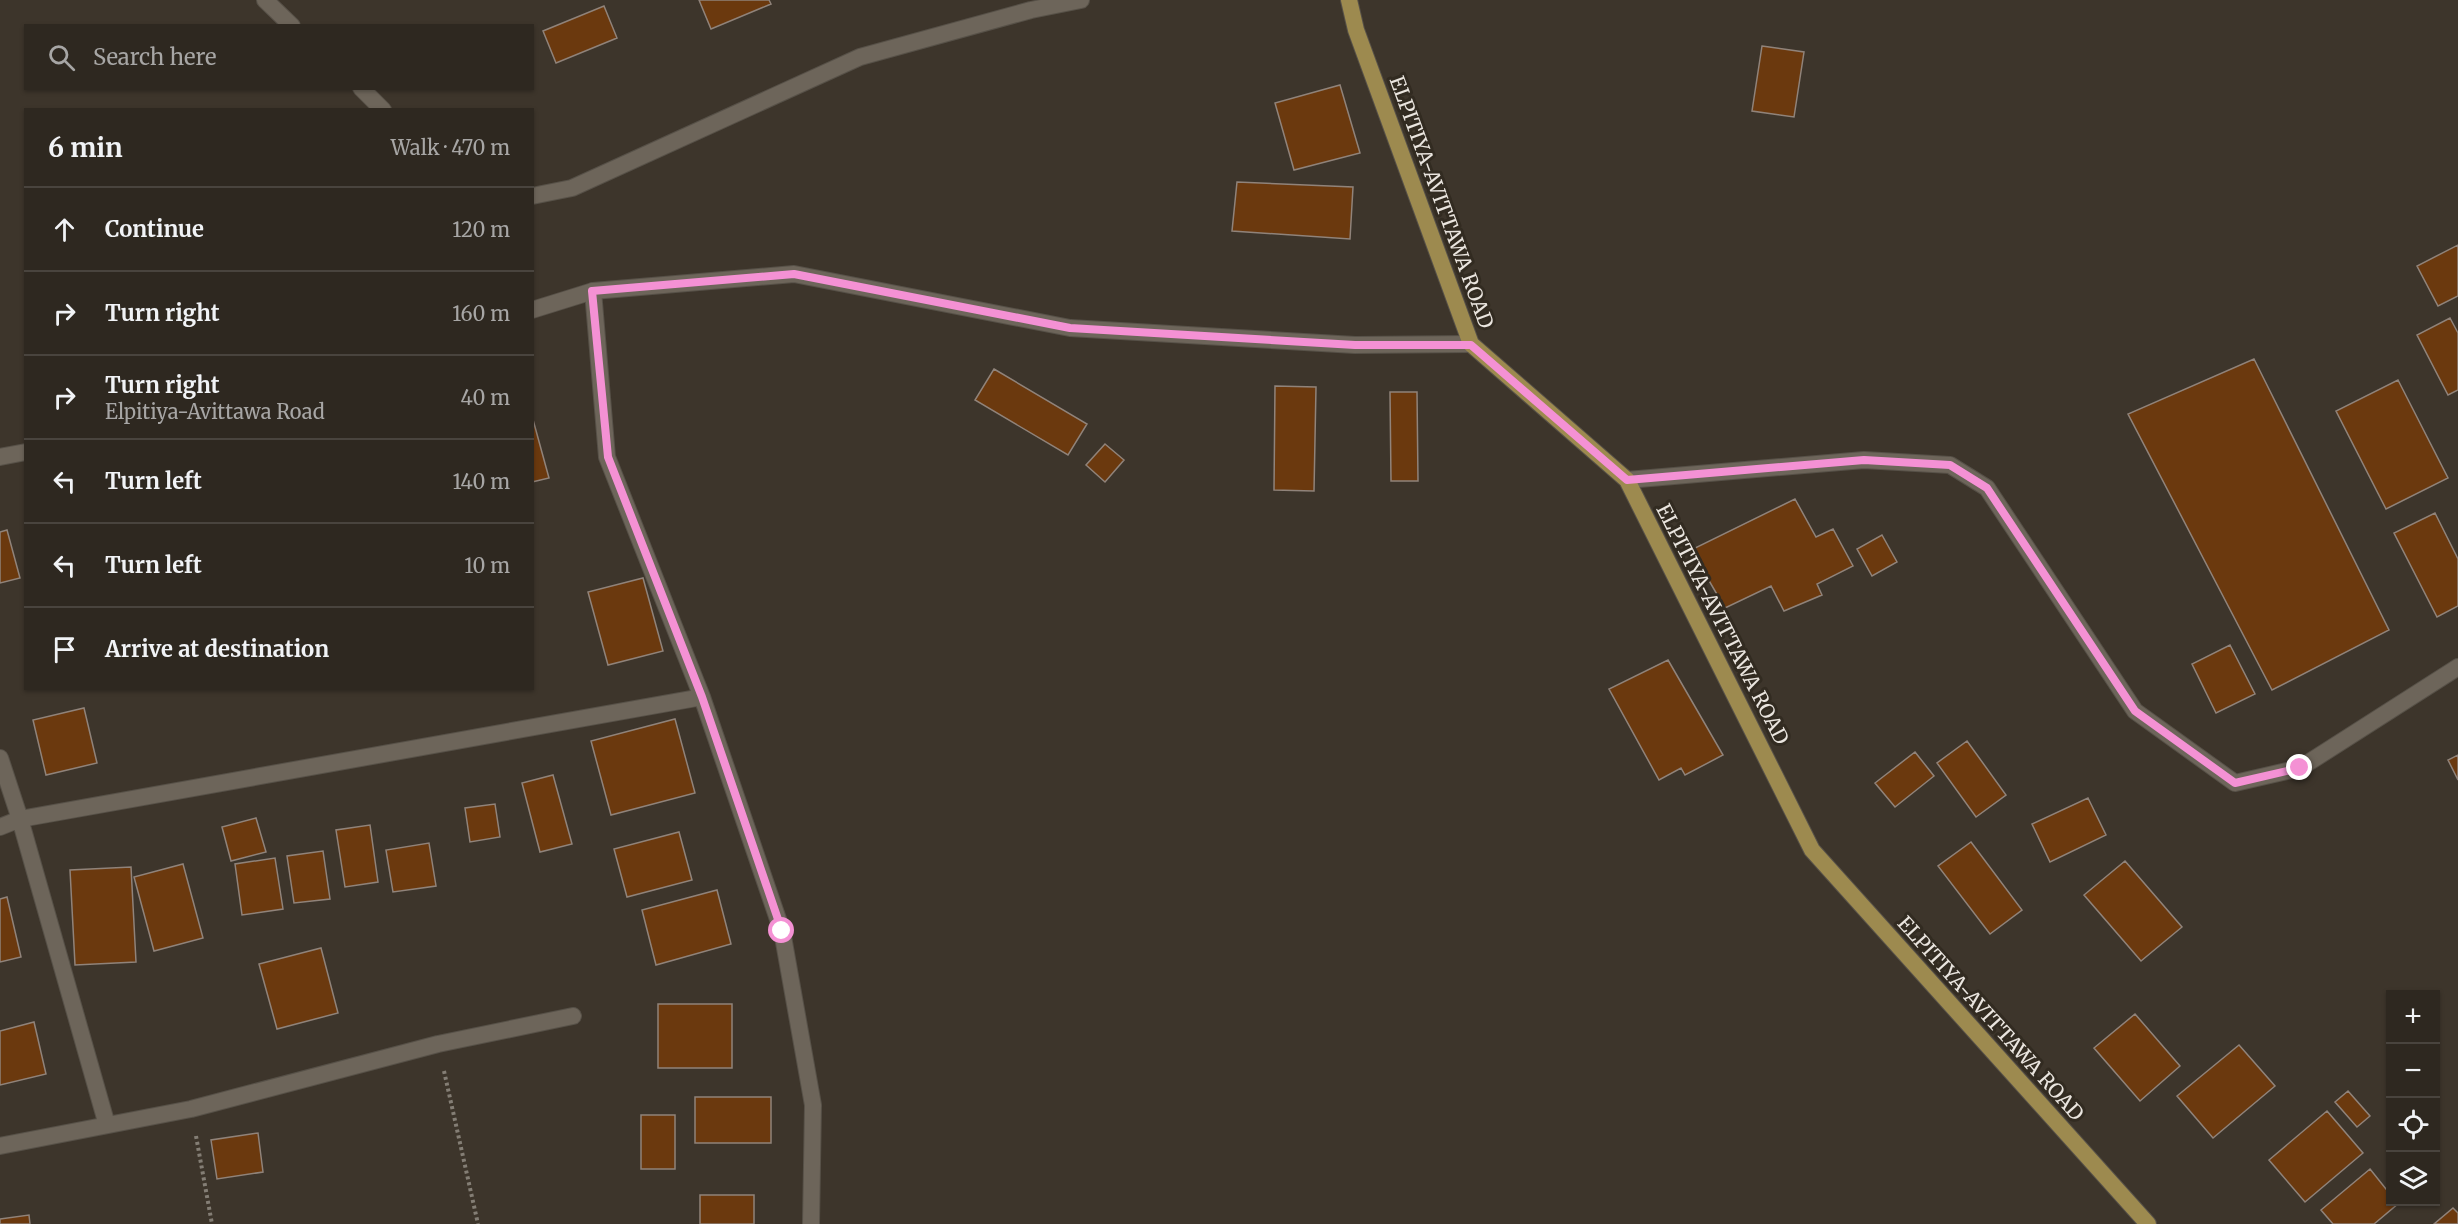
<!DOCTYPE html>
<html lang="en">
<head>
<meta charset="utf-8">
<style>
	body { margin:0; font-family:Merriweather,serif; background:#3a342d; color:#f1f3f6 }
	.controls { position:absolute; right:18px; bottom:18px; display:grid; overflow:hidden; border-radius:0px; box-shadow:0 2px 4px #0004 }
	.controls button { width:54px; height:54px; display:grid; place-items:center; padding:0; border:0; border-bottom:2px solid #49443e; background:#2e2820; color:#f1f3f6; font:30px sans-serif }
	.stop { position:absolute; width:18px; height:18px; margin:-14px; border:4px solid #f491d4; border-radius:50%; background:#fff }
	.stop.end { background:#f491d4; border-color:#fff; box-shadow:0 2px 6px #0008 }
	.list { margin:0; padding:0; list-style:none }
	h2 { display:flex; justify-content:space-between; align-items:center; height:78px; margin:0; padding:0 24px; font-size:26px }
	h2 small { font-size:20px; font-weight:400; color:#a7a6a5 }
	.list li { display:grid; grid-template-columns:39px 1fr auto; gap:18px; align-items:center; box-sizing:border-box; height:84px; padding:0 24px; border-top:2px solid #49443e }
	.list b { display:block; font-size:22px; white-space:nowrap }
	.list p { margin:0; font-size:20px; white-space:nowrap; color:#a7a6a5 }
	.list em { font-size:20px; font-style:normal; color:#a7a6a5 }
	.icon { flex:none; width:33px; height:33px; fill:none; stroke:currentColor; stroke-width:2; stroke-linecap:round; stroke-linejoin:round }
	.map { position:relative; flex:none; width:2458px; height:1224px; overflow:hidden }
	.search { position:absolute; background:#2e2820; box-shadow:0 2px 4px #0004; left:24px; top:24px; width:510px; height:66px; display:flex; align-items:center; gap:15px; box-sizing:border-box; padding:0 21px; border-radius:0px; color:#a7a6a5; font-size:22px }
	.panel { position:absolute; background:#2e2820; box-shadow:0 2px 4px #0004; left:24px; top:108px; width:510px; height:582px; border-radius:0px }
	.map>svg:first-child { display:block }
</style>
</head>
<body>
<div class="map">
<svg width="2458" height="1224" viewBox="0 0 2458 1224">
	<rect width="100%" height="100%" fill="#3d352b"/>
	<path fill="#6b390e" stroke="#90837a" stroke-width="1.5" d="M699,0H769L771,4L711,29Z
		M604,6L617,38L556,63L543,31Z
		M1762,46L1804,52L1794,117L1752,111Z
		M1340,85L1360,153L1294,170L1275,103Z
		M1237,182L1353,187L1350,239L1232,231Z
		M2458,245V296L2438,306L2417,266Z
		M2450,318L2458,333V390L2448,395L2417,335Z
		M2254,359L2389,630L2272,690L2128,414Z
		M994,369L1087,424L1068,455L975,400Z
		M2398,380L2448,478L2386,509L2336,411Z
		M1275,386L1316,387L1314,491L1274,490Z
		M1390,392H1417L1418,481H1391Z
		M532,416L549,478L532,482Z
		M1105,444L1124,460L1105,482L1086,465Z
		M1795,499L1816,537L1833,529L1853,566L1817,584L1822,595L1784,611L1771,586L1725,608L1691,550Z
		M2435,513L2458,559V606L2437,617L2394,533Z
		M7,530L20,578L0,583V532Z
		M1882,535L1897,562L1872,576L1857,549Z
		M643,578L663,651L608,665L588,592Z
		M2230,645L2255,694L2216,713L2192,664Z
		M1668,660L1723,755L1685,775L1681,768L1659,780L1609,689Z
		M84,708L97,763L46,775L33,720Z
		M675,719L695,793L611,815L591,741Z
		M1967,741L2006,795L1976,817L1937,763Z
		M1915,752L1934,776L1895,807L1875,783Z
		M2458,755V780L2448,760Z
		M553,775L572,844L540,852L522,783Z
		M2088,798L2106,835L2050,862L2032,824Z
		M495,804L500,837L470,842L465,808Z
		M256,818L266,852L231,861L222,827Z
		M370,825L378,882L345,887L336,830Z
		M679,832L692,880L627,897L614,849Z
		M1971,842L2022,910L1990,934L1938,866Z
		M429,843L436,886L393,892L386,850Z
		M323,851L330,899L294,903L287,856Z
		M275,858L283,909L242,915L235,864Z
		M2125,861L2182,927L2141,961L2084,895Z
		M183,864L203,938L154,951L134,877Z
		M131,867L136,962L75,965L70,870Z
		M717,890L731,944L656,965L642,910Z
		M7,897L21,957L0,962V899Z
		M321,948L338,1013L277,1029L259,964Z
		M658,1004H732V1068H658Z
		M2135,1014L2180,1066L2140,1101L2094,1048Z
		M34,1022L46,1074L0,1085V1031Z
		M2239,1045L2275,1086L2213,1138L2177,1096Z
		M2348,1091L2370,1116L2357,1127L2335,1102Z
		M695,1097H771V1143H695Z
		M2327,1111L2363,1153L2305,1202L2269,1160Z
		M641,1115H675V1169H641Z
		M258,1133L263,1172L217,1179L211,1140Z
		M2370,1169L2390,1194V1202L2399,1203L2374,1224H2333L2321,1210Z
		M700,1195H754V1224H700Z
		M2453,1208L2458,1213V1224H2434Z
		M29,1215L30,1224H0V1219Z"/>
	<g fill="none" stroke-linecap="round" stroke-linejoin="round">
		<defs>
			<path id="minor" d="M265,0L292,26
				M361,88L383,110
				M532,196L572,188L860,57L1031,10L1081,0
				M593,291L607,457L702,697L782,931L813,1105L811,1224
				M1627,480L1864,460L1950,465L1987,488L2135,711L2235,783L2300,768L2458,667
				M0,758L20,819L107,1125
				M0,827L20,819L702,697
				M0,1146L191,1109L438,1044L573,1016"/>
			<path id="tertiary" d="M532,310L593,291L794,274L1070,328L1355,345L1471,344
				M0,457L26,452"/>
			<path id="primary" d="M1349,0L1356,30L1471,344L1627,480L1812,850L2148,1224"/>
		</defs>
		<use href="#minor" stroke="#575148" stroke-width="18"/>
		<use href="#tertiary" stroke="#575148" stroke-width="18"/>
		<use href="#primary" stroke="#575148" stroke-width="18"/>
		<path stroke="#847e75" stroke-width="4" stroke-dasharray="3 3" stroke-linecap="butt" d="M444,1071L478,1224
			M196,1136L212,1224"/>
		<use href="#minor" stroke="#6d655a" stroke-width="16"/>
		<use href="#tertiary" stroke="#6d655a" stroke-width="16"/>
		<use href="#primary" stroke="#9d8a4f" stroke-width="16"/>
	</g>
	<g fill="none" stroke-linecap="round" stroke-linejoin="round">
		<path stroke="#f491d4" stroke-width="8" d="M782,931L702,697L608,457L592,291L794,274L1070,328L1355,345H1471L1627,480L1864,460L1950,465L1987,488L2135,711L2235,783L2300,768"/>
	</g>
	<g text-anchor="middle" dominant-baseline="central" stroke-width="6" stroke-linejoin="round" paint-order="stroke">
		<g font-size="20" fill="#eae5df" stroke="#322b21">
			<text transform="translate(1442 202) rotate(70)">ELPITIYA-AVITTAWA ROAD</text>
			<text transform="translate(1723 624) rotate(63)">ELPITIYA-AVITTAWA ROAD</text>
			<text transform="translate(1991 1018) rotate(48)">ELPITIYA-AVITTAWA ROAD</text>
		</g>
	</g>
</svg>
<div class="controls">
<button>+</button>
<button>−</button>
<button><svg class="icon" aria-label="locate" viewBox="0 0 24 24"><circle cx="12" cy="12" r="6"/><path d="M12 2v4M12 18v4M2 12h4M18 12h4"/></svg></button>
<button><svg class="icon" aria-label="layers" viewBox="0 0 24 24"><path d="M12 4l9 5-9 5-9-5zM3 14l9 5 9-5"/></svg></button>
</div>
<div class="stop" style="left:782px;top:931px"></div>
<div class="stop end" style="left:2300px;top:768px"></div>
<div class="search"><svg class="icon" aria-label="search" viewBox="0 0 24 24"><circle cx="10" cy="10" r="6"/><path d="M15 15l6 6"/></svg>Search here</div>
<section class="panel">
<h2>6 min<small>Walk · 470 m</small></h2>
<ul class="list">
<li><svg class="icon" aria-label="ahead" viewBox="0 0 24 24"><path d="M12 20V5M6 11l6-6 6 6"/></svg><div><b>Continue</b></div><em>120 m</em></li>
<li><svg class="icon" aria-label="right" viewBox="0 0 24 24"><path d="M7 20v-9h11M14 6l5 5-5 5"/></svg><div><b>Turn right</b></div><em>160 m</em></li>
<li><svg class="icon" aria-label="right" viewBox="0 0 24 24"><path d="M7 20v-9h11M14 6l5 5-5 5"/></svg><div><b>Turn right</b><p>Elpitiya-Avittawa Road</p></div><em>40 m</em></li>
<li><svg class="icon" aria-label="left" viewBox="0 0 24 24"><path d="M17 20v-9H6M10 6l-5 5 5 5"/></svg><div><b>Turn left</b></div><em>140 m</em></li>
<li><svg class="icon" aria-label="left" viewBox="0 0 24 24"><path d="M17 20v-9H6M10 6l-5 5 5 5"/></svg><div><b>Turn left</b></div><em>10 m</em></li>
<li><svg class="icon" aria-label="arrive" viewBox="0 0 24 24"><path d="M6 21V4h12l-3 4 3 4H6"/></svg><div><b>Arrive at destination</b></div></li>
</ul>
</section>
</div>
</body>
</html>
